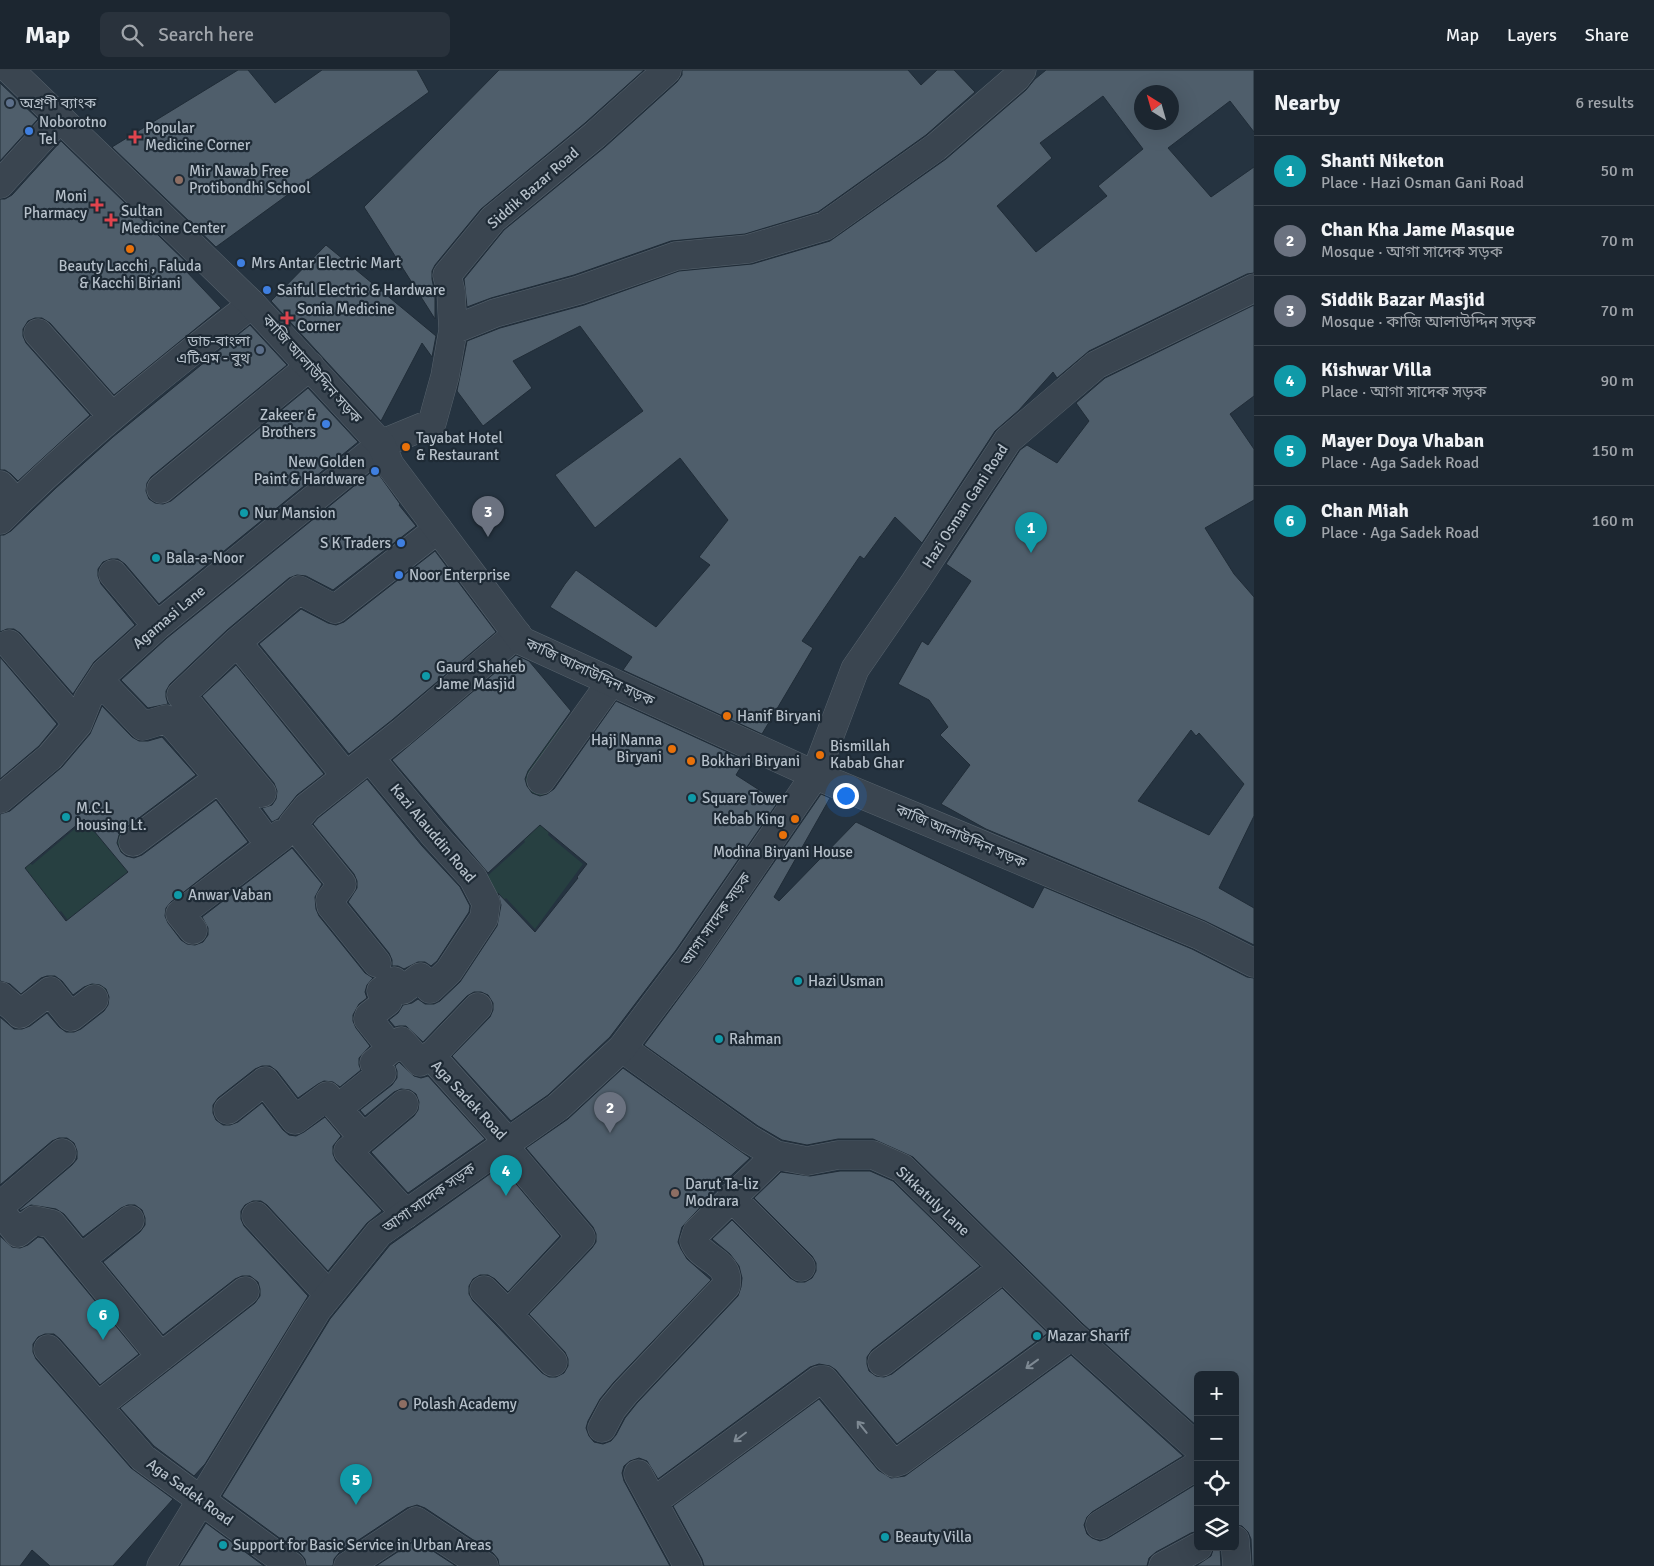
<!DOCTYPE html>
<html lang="en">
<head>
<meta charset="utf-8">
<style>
	body { margin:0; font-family:Signika,"Noto Sans Bengali",sans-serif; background:#29323c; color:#f1f3f6 }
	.controls { position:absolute; right:15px; bottom:15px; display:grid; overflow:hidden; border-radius:8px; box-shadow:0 5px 20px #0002 }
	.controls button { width:45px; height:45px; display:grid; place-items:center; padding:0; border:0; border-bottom:1px solid #3a434c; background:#1c2630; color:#f1f3f6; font:25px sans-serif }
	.compass { position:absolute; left:1134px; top:15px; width:45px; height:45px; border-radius:50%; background:#1c2630; box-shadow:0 5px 20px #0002; rotate:323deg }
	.you { position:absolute; left:845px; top:725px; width:18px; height:18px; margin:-12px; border:4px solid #fff; border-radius:50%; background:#1a73e8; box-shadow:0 0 0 8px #1a73e833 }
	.badge { display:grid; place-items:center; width:32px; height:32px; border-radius:50%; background:#95b2f1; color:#fff; font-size:16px; font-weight:700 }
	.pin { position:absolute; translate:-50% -41px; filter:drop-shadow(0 1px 2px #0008) }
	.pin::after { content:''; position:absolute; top:26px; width:18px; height:15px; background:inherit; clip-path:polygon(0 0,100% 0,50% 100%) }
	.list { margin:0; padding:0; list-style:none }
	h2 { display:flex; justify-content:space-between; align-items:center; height:65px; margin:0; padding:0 20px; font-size:21px }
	h2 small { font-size:16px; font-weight:400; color:#a0a5ab }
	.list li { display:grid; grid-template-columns:32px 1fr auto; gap:15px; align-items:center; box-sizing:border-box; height:70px; padding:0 20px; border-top:1px solid #3a434c }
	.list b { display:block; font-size:19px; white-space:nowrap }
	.list p { margin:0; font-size:16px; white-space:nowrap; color:#a0a5ab }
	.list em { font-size:16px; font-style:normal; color:#a0a5ab }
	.icon { flex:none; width:28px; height:28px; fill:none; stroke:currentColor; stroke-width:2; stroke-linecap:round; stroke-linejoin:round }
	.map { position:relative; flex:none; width:1254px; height:1496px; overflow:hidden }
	header { display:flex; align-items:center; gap:30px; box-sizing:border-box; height:70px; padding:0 25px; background:#1c2630; border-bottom:1px solid #3a434c }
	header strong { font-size:24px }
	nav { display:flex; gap:28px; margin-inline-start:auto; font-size:18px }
	.search { width:350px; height:45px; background:#29323c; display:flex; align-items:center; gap:12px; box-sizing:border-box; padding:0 18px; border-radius:8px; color:#a0a5ab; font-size:19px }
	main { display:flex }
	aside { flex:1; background:#1c2630 }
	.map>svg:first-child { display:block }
</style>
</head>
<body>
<header>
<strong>Map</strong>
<div class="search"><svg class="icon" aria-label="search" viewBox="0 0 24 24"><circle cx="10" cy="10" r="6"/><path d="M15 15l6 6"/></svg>Search here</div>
<nav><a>Map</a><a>Layers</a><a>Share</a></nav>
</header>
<main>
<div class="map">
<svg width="1254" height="1496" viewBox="0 0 1254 1496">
	<rect width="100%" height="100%" fill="#253340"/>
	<path fill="#274041" d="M550,643L572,666L540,708C552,730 555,741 548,765L583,794L535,859L506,828L489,843L483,810L525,772L503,721Z
		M110,747L130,775L121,782L133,798L108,817L148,867L118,912L95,929L77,904L83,870L61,841L43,855L0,767L6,763L32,795L84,751L93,761Z"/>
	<path fill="#4f5e6b" stroke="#202c37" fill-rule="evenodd" d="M238,0H248L275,33L322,0H417L429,22L216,177L112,77Z
		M499,0H644L585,53L481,139L435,195L432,201V209L435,224V249L364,137Z
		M682,0H908L921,15L937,0H954L975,22L926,65L818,142L745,164L671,171L574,205L491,228L467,237L464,209L504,160L605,77L677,12L682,5Z
		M1046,0H1254V62L1230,31L1168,78L1211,127L1254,97V203L1247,204L1089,281L1057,308L1053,302L1019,340L995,361L922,473L895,447L864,489L860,486L802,571L813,578L762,664L623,600L632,587L550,537L565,514L576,500L656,557L710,495L699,487L728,450L680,388L595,458L555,405L643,341L580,256L513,291L532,318L483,356L457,321L467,271L500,258L584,235L679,201L752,194L830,171L946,89L1026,20L1035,9ZM1142,22H1172V52H1142ZM1103,26L1143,79L1098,116L1107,126L1036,182L997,136L1052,88L1040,73Z
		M0,13L38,49L0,91Z
		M61,71L190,196L185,200L221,238L114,325L50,253L42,248H35L28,251L23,259V266L26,273L90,345L18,411L11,404L5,400H0V129H5L12,125Z
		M326,175L436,266L432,287L422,273L381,351L271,231Z
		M1254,235V326L1230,344L1254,379V430L1205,458L1234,504L1254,527V746L1219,818L1254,838V875L1205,851L986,759L941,734L970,695L940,665L948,657L929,630L898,614L922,571L928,575L971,511L946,494L1020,380L1027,375L1057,393L1089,351L1076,333L1105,308ZM1191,660L1196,666L1199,663L1244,714L1209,765L1138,731Z
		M250,255L287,295L151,407L147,413L146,421L149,429L155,433L163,434L171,431L308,318L358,372L159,534L125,494L118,489H111L103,492L98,499V506L101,514L135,555L94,592L73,624L20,563L14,559H7L0,562V465H4L11,461L56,418L113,367Z
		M375,399L400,434L399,435L416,456L333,520L306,506L297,505L289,508L227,560L170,614L166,621V627L168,634L148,638L121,610L167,568Z
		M435,481L496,562L392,650L349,684L259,574L301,539L328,553L336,555L344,552Z
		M516,585L529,591L571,641L528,701L525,709L527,716L532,723L540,726L547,724L554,719L616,631L745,690L736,705L778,732L676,880L610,967L548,1025L511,1051L452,986L490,947L493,940V933L488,925L481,922H474L467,926L423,972L406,956H399L395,957L389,950L398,943L403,935L412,933L418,929L425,934H434L440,931L460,912L497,856L501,835L498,823L535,862L578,808L577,807L587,794L540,755L488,803L392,690Z
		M0,587L57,654L39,676L0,709Z
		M236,595L324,704L297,725L278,749L272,752L262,738L272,735L276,729L277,721L274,713L202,626Z
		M102,636L132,667L139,671H148L162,667L196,705L123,760L119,765L117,773L121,782L126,786L134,788L142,785L216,730L248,772L171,832L166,838L165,846L168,853L181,870L187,874L195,875L203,872L208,865V858L202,847L292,778L322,814L315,827L316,839L319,846L365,903L373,908L367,915L365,922L367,928L359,934L353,945V951L356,958L370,976L359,988V995L361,1000L340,1017L333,1012L324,1011L318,1014L298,1028L277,1001L270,996H262L255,999L218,1028L213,1035V1043L216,1050L223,1055H230L238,1052L262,1033L283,1060L289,1065L296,1066L304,1062L325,1047L341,1066L333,1076V1084L336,1091L382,1141L367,1153L328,1201L267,1135L261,1131H253L245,1135L241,1141V1149L244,1156L308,1226L205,1394L194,1406L154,1376L120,1338L255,1233L260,1226V1219L258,1212L250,1206H242L235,1209L163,1265L103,1192L140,1162L145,1155V1148L142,1140L135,1135H128L121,1138L83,1167L64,1144L56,1139L31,1135L20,1141L19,1140L72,1095L77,1089V1081L74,1073L67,1068H59L52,1071L0,1115V947L14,959H22L30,956L47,943L59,957L66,962H74L81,959L104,941L108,935L109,927L106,919L100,915L92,914L84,917L73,925L62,911L55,906H47L41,908L21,924L10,914L0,911V744L10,741L62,697L90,664ZM84,749L128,802L66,851L25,798Z
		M367,709L422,776L460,817L470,836L469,842L437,891L431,896L425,892H418L404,899L398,896H392V890L389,883L348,832L357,818V811L354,804L313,754L318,748Z
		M821,724L830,728L774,827L779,831L856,752L1033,838L1044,817L1192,879L1247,907L1254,908V1496H1252L1251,1469L1248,1462L1242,1456L1235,1455V1305H1198V1357L1083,1254L913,1087L873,1069H838L807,1075L782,1070L758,1056L644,975L701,898Z
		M399,992L414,1006L421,1008L428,1006L485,1069L408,1123L371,1082L414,1046L418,1040L419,1032L416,1024L410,1020L401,1019L394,1022L365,1046L360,1040L392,1015L397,1008V1001L395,996Z
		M623,998L750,1088L720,1116L682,1157L678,1172L681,1179L687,1189L711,1210L614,1312L600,1329L588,1351L586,1358L589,1366L594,1372L603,1374L611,1371L616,1365L625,1348L637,1333L738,1226L741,1217L742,1208L739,1196L730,1184L712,1169L732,1150L790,1208L797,1212H805L812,1208L816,1201V1193L812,1186L754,1128L781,1102L810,1106L840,1101H870L893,1111L980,1196L872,1280L867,1287V1294L869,1301L876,1306L884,1307L892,1304L1002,1218L1048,1263L897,1374L836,1300L830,1296L819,1294L810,1297L658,1409L647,1391L639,1388L630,1391L624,1396L622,1403L624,1411L670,1496H499L498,1489L493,1483L425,1438L417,1435L407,1438L339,1483L334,1489L333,1496H306L305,1489L300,1483L222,1426L330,1249L390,1175L501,1096L560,1166L508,1222L495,1209L488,1205H480L473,1209L469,1216V1224L473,1231L542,1303L549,1307H556L564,1303L568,1296V1289L565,1282L529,1244L592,1178L596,1172V1164L593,1157L526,1078L568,1049Z
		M0,1166L12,1177L20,1178L28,1175L38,1167L43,1168L139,1284L100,1315L60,1269L54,1264H45L38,1267L33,1274V1282L36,1289L131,1398L173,1429L113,1496H50L32,1480L20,1496H0Z
		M1071,1285L1183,1386L1092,1442L1087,1447L1084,1455L1087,1464L1092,1468L1100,1471L1108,1468L1198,1413V1461L1191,1463L1156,1482L1149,1488L1147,1496H704L702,1489L673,1436L819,1329L878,1400L891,1408L905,1406Z
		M206,1453L264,1496H179Z
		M416,1470L456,1496H376Z
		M1214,1477H1220L1221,1496H1196L1211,1486Z"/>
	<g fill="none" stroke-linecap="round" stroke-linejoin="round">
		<defs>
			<path id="minor" d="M0,114L60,48
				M453,260L495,243L579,220L676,186L748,179L825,156L936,77L1016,8L1022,0
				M38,263L112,346
				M0,415L17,433C91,361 171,297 252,234
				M161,419L310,296
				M0,450L17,433
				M113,504L157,556
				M237,572L346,706
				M9,574L78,654
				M100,611L143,656L166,649L176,658L219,708L270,775
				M370,688L434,765L473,808L486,833L484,848L449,901L430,919L420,907L403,920L394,911L381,921L388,931L369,946L368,949L392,979
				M541,710L611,612
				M262,723L181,625L237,572L299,520L335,539L438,459
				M0,729L50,687L78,654L88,629L105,603L157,556L381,374L432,353L445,306L453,260L451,222L447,205L493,149L595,65L667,0
				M133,772L219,708
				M193,860L180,844L281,767V764
				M377,893L331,836L330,830L342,814L293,754L307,737L402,662L517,564
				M0,926C7,933 14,937 20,944L50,921L71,947L94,929
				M622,978L749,1069L776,1085L807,1091L838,1085H873L902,1098L1072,1265L1198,1378
				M428,987H432L509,1073
				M404,1034L348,1081L406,1144
				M338,1038L382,1003L374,993L401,971L420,992L434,983L478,937
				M228,1040L265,1011L295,1050L327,1026L363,1068
				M731,1127L801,1197
				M0,1136L62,1083
				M0,1141L18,1163L34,1150L52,1154L161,1287
				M256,1146L329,1225
				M81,1189L130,1150
				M484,1220L508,1244L581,1167L504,1076
				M508,1244L553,1292
				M48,1279L143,1388L291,1496
				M882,1292L1003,1198
				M98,1336L245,1221
				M602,1358L612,1339L625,1323L726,1216C731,1190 702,1191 694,1171L697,1162L776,1085
				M638,1404L688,1496
				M653,1432L819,1310H824L888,1388L894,1393L900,1391L1072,1265
				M1100,1455L1198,1395
				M1235,1470L1237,1496
				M348,1496L416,1451L484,1496
				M1163,1496L1198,1477"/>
			<path id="tertiary" d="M10,0L252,234L381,374L390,395L522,571L815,705L1199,865L1254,893
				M161,1496L317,1240L379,1163L558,1037L622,978L689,889L815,705L855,599L915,512L1008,370L1096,295L1254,218"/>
		</defs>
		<use href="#minor" stroke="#57636d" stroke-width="29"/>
		<use href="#tertiary" stroke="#57636d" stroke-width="29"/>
		<use href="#minor" stroke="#3a4550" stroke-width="28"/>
		<use href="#tertiary" stroke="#3a4550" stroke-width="28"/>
	</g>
	<defs><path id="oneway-shaft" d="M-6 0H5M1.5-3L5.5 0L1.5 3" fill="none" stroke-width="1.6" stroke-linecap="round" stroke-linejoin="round" transform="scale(1.25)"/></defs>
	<g stroke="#7e8993">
		<use href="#oneway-shaft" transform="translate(1032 1294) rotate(144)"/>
		<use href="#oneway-shaft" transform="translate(862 1357) rotate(-129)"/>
		<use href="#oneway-shaft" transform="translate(740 1367) rotate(143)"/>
	</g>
	<g fill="#5c6f8a" stroke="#1e2a35" stroke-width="2">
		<circle cx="10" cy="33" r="5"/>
		<circle cx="260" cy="280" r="5"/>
	</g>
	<g fill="#3f7fe0" stroke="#1e2a35" stroke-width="2">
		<circle cx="29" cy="61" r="5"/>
		<circle cx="241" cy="193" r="5"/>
		<circle cx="267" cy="220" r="5"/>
		<circle cx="326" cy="354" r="5"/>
		<circle cx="375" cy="401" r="5"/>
		<circle cx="401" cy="473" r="5"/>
		<circle cx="399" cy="505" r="5"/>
	</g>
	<g fill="#e0444e" stroke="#1e2a35" stroke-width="2">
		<path d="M132.5 59.5h5v5h5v5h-5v5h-5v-5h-5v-5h5z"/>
		<path d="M94.5 127.5h5v5h5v5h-5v5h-5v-5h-5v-5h5z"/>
		<path d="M108.5 142.5h5v5h5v5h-5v5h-5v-5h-5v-5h5z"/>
		<path d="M284.5 240.5h5v5h5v5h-5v5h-5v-5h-5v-5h5z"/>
	</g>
	<g fill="#8d6e63" stroke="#1e2a35" stroke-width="2">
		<circle cx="179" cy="110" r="5"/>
		<circle cx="675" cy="1123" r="5"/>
		<circle cx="403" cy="1334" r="5"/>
	</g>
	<g fill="#e8710a" stroke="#1e2a35" stroke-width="2">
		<circle cx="130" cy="179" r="5"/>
		<circle cx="406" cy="377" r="5"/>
		<circle cx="727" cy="646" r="5"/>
		<circle cx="672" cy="679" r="5"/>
		<circle cx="820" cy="685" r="5"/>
		<circle cx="691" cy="691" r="5"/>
		<circle cx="795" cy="749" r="5"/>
		<circle cx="783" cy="765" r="5"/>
	</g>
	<g fill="#0f9aa8" stroke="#1e2a35" stroke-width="2">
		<circle cx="244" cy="443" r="5"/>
		<circle cx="156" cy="488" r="5"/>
		<circle cx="426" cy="606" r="5"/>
		<circle cx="692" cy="728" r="5"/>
		<circle cx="66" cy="747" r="5"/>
		<circle cx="178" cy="825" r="5"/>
		<circle cx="798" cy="911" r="5"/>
		<circle cx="719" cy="969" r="5"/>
		<circle cx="1037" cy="1266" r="5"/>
		<circle cx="885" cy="1467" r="5"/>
		<circle cx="223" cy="1475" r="5"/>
	</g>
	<g text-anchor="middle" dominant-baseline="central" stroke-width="4.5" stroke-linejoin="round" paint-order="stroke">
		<g font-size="15" fill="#b6c0ca" stroke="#1e2a35" text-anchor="start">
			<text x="20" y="33">অগ্রণী ব্যাংক</text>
			<text x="39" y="52">Noborotno<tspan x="39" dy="17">Tel</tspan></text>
			<text x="145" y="58">Popular<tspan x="145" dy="17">Medicine Corner</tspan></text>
			<text x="189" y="101">Mir Nawab Free<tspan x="189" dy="17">Protibondhi School</tspan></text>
			<text x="87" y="126" text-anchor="end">Moni<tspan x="87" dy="17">Pharmacy</tspan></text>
			<text x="121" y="141">Sultan<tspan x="121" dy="17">Medicine Center</tspan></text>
			<text x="251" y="193">Mrs Antar Electric Mart</text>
			<text x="130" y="196" text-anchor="middle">Beauty Lacchi , Faluda<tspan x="130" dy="17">&amp; Kacchi Biriani</tspan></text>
			<text x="277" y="220">Saiful Electric &amp; Hardware</text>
			<text x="297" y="239">Sonia Medicine<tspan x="297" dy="17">Corner</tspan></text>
			<text x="250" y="271" text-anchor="end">ডাচ-বাংলা<tspan x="250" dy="17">এটিএম - বুথ</tspan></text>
			<text x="316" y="345" text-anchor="end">Zakeer &amp;<tspan x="316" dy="17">Brothers</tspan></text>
			<text x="416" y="368">Tayabat Hotel<tspan x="416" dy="17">&amp; Restaurant</tspan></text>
			<text x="365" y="392" text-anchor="end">New Golden<tspan x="365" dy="17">Paint &amp; Hardware</tspan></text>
			<text x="254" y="443">Nur Mansion</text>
			<text x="391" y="473" text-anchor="end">S K Traders</text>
			<text x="166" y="488">Bala-a-Noor</text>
			<text x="409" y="505">Noor Enterprise</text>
			<text x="436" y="597">Gaurd Shaheb<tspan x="436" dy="17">Jame Masjid</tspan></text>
			<text x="737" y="646">Hanif Biryani</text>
			<text x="662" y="670" text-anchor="end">Haji Nanna<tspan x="662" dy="17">Biryani</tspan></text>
			<text x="830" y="676">Bismillah<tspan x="830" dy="17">Kabab Ghar</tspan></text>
			<text x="701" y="691">Bokhari Biryani</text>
			<text x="702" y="728">Square Tower</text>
			<text x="76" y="738">M.C.L<tspan x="76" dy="17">housing Lt.</tspan></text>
			<text x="785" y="749" text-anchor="end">Kebab King</text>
			<text x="783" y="782" text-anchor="middle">Modina Biryani House</text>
			<text x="188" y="825">Anwar Vaban</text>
			<text x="808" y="911">Hazi Usman</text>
			<text x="729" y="969">Rahman</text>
			<text x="685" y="1114">Darut Ta-liz<tspan x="685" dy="17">Modrara</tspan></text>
			<text x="1047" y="1266">Mazar Sharif</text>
			<text x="413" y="1334">Polash Academy</text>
			<text x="895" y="1467">Beauty Villa</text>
			<text x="233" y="1475">Support for Basic Service in Urban Areas</text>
		</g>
		<g font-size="15" fill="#b6c0ca" stroke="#1e2a35">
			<text transform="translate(533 118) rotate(-41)">Siddik Bazar Road</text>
			<text transform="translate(312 299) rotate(48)">কাজি আলাউদ্দিন সড়ক</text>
			<text transform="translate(965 436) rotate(-57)">Hazi Osman Gani Road</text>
			<text transform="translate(169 547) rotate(-40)">Agamasi Lane</text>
			<text transform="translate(590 602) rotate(25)">কাজি আলাউদ্দিন সড়ক</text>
			<text transform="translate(433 763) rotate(50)">Kazi Alauddin Road</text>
			<text transform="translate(961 766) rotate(23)">কাজি আলাউদ্দিন সড়ক</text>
			<text transform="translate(716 849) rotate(-55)">আগা সাদেক সড়ক</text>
			<text transform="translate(469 1030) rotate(47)">Aga Sadek Road</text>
			<text transform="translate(429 1128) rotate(-35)">আগা সাদেক সড়ক</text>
			<text transform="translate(933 1131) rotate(43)">Sikkatuly Lane</text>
			<text transform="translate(190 1422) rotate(36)">Aga Sadek Road</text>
		</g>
	</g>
</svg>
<div class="controls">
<button>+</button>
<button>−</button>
<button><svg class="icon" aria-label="locate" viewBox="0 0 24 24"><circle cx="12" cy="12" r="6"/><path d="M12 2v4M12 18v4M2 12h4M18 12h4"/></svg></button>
<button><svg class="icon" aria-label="layers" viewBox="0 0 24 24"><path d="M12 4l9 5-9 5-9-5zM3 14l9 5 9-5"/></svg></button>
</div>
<svg class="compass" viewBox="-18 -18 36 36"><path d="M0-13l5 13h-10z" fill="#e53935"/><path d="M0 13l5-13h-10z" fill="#a0a5ab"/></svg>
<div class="you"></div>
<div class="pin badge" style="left:1031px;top:483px;background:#0f9aa8">1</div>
<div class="pin badge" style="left:610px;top:1063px;background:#6b7280">2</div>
<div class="pin badge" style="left:488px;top:467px;background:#6b7280">3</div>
<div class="pin badge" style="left:506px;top:1126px;background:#0f9aa8">4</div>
<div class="pin badge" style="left:356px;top:1435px;background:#0f9aa8">5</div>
<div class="pin badge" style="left:103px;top:1270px;background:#0f9aa8">6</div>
</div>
<aside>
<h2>Nearby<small>6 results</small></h2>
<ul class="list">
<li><span class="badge" style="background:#0f9aa8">1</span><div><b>Shanti Niketon</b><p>Place · Hazi Osman Gani Road</p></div><em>50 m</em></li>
<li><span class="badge" style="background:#6b7280">2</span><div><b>Chan Kha Jame Masque</b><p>Mosque · আগা সাদেক সড়ক</p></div><em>70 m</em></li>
<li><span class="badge" style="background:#6b7280">3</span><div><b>Siddik Bazar Masjid</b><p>Mosque · কাজি আলাউদ্দিন সড়ক</p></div><em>70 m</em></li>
<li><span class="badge" style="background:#0f9aa8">4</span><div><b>Kishwar Villa</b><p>Place · আগা সাদেক সড়ক</p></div><em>90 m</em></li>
<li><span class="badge" style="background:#0f9aa8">5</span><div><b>Mayer Doya Vhaban</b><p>Place · Aga Sadek Road</p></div><em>150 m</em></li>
<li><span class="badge" style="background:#0f9aa8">6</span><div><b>Chan Miah</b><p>Place · Aga Sadek Road</p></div><em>160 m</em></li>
</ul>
</aside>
</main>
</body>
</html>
